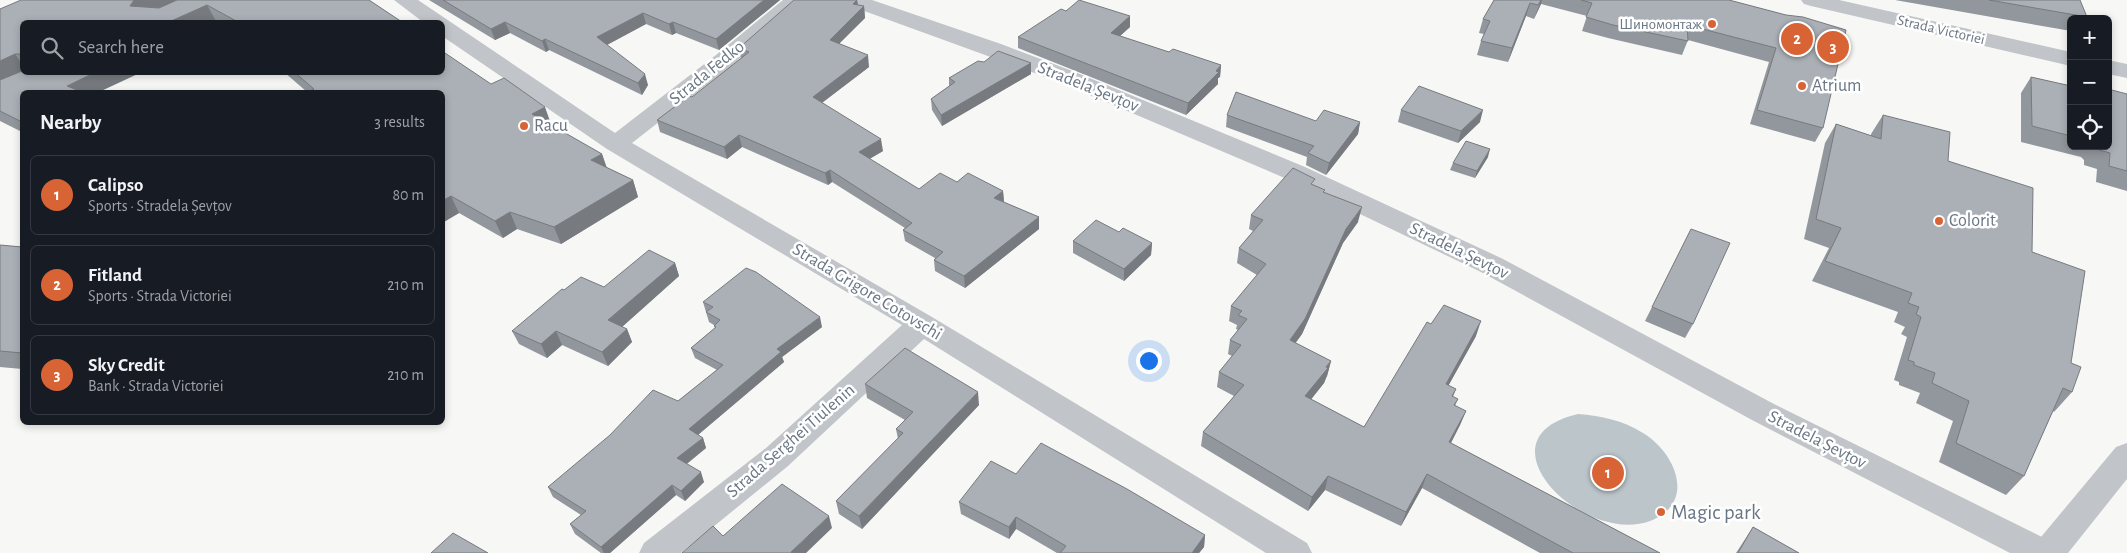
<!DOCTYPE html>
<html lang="en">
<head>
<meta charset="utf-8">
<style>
	body { margin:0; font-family:"Alegreya Sans",sans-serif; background:#242831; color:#f1f3f6 }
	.controls { position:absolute; right:15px; top:15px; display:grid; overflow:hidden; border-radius:8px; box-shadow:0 2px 8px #0003 }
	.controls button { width:45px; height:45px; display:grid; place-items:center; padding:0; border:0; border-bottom:1px solid #363941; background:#171b24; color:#f1f3f6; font:25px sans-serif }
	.you { position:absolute; left:1148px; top:360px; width:18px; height:18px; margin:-12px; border:4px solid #fff; border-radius:50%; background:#1a73e8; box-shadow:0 0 0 8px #1a73e833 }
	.badge { display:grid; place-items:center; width:32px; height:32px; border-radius:50%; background:#d86435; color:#fff; font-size:16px; font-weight:700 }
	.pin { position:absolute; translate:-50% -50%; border:2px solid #fff; box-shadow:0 1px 5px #0006 }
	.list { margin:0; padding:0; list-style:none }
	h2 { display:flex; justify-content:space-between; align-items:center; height:65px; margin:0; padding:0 20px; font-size:21px }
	h2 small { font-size:16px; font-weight:400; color:#9ea1a6 }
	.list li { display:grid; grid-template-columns:32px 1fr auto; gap:15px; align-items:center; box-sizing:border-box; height:80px; margin:0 10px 10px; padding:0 10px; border:1px solid #363941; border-radius:8px }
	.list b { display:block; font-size:19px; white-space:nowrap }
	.list p { margin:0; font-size:16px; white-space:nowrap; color:#9ea1a6 }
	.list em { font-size:16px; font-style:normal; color:#9ea1a6 }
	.icon { flex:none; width:28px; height:28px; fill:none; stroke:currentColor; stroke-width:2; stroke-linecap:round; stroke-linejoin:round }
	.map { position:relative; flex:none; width:2127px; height:553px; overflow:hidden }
	.search { position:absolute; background:#171b24; box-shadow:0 2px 8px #0003; left:20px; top:20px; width:425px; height:55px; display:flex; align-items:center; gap:12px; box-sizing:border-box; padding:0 18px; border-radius:8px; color:#9ea1a6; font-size:19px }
	.panel { position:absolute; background:#171b24; box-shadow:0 2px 8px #0003; left:20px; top:90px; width:425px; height:335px; border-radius:8px }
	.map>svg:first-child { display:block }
</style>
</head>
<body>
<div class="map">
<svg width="2127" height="553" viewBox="0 0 2127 553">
	<rect width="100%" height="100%" fill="#f7f8f5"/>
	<path fill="#bcc5ca" d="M1578,414C1602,416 1622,420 1643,433C1676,453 1697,503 1650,521C1583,546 1474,438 1578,414Z"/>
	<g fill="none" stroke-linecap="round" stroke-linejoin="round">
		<path fill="#c1c4c8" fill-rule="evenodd" d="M394,0H418L615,133L716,55L783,0H806L732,65L632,143L932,317L1307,543L1312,553H1266L924,339L788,466L681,553H639L644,543L766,448L902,325L607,149L442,36V22H423Z
			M842,0H872L1001,44L1075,72L1305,167L1501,258L1774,404L2054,543L2059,553H2010L1752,420L1481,272L1287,179L1059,82L845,4Z
			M1801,0H1839L2071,52V66L1811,6L1804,4Z
			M2108,60L2127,64V78L2108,74Z"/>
		<path fill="#c1c4c8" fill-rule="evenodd" d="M2127,443V479L2068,553H2031L2036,543L2116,447Z"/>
	</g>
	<path fill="#92979d" d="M369,0L402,22H219L216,21L213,22H22V132L0,121V9Z
		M429,0H780L719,50L676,33L672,35L646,24L607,45L648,85L642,95L549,50L546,52L510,33L495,40Z
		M857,0L858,5L864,6L865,18L839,43L869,67L822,103L883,151L869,159L919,189L957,182L1003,191L1004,202L1039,217V229L965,288L935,271L934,260L935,258L905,241L903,230L905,228L832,182L828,185L742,147L727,159L660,132L657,120L692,97L741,58L739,48Z
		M1494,0H1729L1786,15L1823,128L1815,142L1750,124L1769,62L1688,40L1682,55L1608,38L1582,31L1587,16L1541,4L1534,19L1526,16L1508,62L1477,55L1481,41L1484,34L1479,33L1483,19Z
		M1895,0H2080L2087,17L2086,19H2071V31Z
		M1066,11L1130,16V27L1120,36L1169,52L1221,65L1220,77L1218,78V84L1186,115L1018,48V37Z
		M984,62L1031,63V74L942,126L932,110L931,99L949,86V78Z
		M284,72H442L491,84L551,124L550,125L602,154L606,167L633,180L638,197L561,244L517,229L503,238L459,213L442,223V92H307Z
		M2031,77L2071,86V146H2108L2127,94V191L2096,182L2097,169L2084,165V160L2081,157L2021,142V93Z
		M1401,110L1480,122L1458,143L1398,122Z
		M1227,115L1316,121L1360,122L1358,134L1326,175L1306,165L1307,157L1226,127Z
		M1883,115L1948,161L2032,252L2071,363L2072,392L2054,412L2053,411L2024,476L2006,495L1939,462L1953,421L1916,403L1920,393L1899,385V382L1894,380L1907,337L1901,334L1905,327L1894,322L1898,312L1812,281L1829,248L1804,239L1825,143L1836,124L1871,136V134Z
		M1488,157L1475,178L1450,170L1453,163Z
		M1314,185L1325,193L1358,222L1343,243L1302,334L1295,343L1331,361L1327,376L1326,378L1324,383L1311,399L1364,427L1431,324L1476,336L1448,386L1456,389L1453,397L1458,399L1455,406L1466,411L1460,425L1451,443L1660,553H1540L1422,488L1401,526L1325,490L1308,511L1201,446L1203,432L1234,396L1217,387L1219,372L1232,356L1228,354L1230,340L1238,330L1236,329L1237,325L1229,321L1231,306L1257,275L1237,263L1239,248L1253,231L1249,229L1251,215Z
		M1691,229L1693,324L1685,338L1645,321Z
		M1119,232L1152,243L1151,255L1124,281L1073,253V241Z
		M0,245L22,247V369L0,367Z
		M675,263L679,276L622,327L627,329L632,342L608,366L562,345L547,358L519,344L512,331L604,287Z
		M703,302L822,327L782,357L784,362L698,435L703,438L706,448L687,464L704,482L685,501L676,495L610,553H601L575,534L570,524L581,515L553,497L548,487L678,401L717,370L695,358L691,348L715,328L714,325L709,322Z
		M865,384L979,405L862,529L839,514L836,501L898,439L896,429L905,420L867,398Z
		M1016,474L1205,535L1204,547L1199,553H1057L1016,529L1009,539L961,514L959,502Z
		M1753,527L1799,553H1736Z"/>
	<path fill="#777b7f" d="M134,0H179L144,15L130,6Z
		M764,0H780L719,50L716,39Z
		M857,0L859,11L853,4Z
		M1541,0H1542L1541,4L1534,19Z
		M1530,3L1526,16L1508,62L1512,48Z
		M207,5L216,21L213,22H169Z
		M864,6L865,18L832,51L830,40Z
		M643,13L646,24L601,48L597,37Z
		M1130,16V27L1111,44V33Z
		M505,22L510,33L495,40L491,29Z
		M673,22L676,33L672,35L669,24Z
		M545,39L549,50L546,52L542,41Z
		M15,54L22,64V72L0,83V61Z
		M868,55L869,67L815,108L813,97Z
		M1031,63V74L942,126L941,115Z
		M1221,65L1220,77L1218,78V84L1186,115L1188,103Z
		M96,72H142L99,92H72L67,86Z
		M645,74L648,85L642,95L638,83Z
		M545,107L551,124L538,131L532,114Z
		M1483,110L1480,122L1458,143L1461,131Z
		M1360,122L1358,134L1326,175L1329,163Z
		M739,135L742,147L727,159L724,147Z
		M881,139L883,151L861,164L859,152Z
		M1490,149L1488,157L1475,178L1477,171Z
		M602,154L608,171L591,160Z
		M830,170L832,182L828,185L825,173Z
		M633,180L638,197L561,244L554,227Z
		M1003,191L1004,202L994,198Z
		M451,196L459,213L442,223V201Z
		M1362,207L1358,222L1343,243L1302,334L1287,355L1290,340L1346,229Z
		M510,212L517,229L503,238L495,221Z
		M1039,217V229L965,288L964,276Z
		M1152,243L1151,255L1124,281V269Z
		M675,263L679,276L614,334L608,320Z
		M820,317L822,327L782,357L784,362L693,439L689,429L777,349Z
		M1481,321L1476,336L1441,399L1446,384Z
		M627,329L632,342L608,366L602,352Z
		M556,331L562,345L547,358L541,344Z
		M1331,361L1327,376L1326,378L1324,383L1302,411L1305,396Z
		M978,392L979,405L862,529L859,516Z
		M1466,411L1460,425L1444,456L1449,442Z
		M703,438L706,448L681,468L677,458Z
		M701,472L704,482L685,501L681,491Z
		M1427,474L1422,488L1401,526L1406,512Z
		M1328,476L1325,490L1308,511L1312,497Z
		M672,485L676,495L610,553H604L601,547Z
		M829,516L832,528L806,553H791V552Z
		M1016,517V529L1009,539V527Z
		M1205,535L1204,547L1199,553H1192Z"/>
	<path fill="#aab0b6" stroke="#777b7f" d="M21,0H134L130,6L159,8L177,0H369L402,22H238L207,5L169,22H22V54H15L0,61V9Z
		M443,0H764L716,39L673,22L669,24L643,13L597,37L645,74L638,83L545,39L542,41L505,22L491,29Z
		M794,0H857L853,4L864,6L830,40L868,55L813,97L881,139L859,152L919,189L940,173L957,182L968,173L1003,191L994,198L1039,217L964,276L934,260L943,252L903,230L912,223L830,170L825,173L739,135L724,147L657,120L689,96L692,97L749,52L739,48Z
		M1079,0L1130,16L1111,33L1169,52L1173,49L1221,65L1216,71L1219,72L1188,103L1018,37L1061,9L1066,11Z
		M1494,0H1541L1538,5L1530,3L1512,48L1481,41L1490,21L1483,19Z
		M1581,0H1729L1786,15L1803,17L1846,30L1823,128L1757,110L1776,48L1687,25L1688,41L1613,25L1586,17L1592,3Z
		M1989,0H2080L2087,17Z
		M442,51L491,84L504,78L545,107L532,114L602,154L591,160L633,180L554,227L510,212L495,221L451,196L442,201V92H308L314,89L294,72H442Z
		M998,51L1031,63L941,115L931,99L955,82L949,78L978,61L984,62Z
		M22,71V72H96L67,86L82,92H22V122L0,111V80Z
		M2031,77L2071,86V136L2032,126Z
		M1419,86L1483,110L1461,131L1401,110Z
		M2108,89L2127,94V171L2109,166L2110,153L2096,149V146H2108Z
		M1236,92L1316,121L1324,110L1360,122L1329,163L1308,153L1314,146L1227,115Z
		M1883,115L1950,132L1948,161L2033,188L2032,252L2085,271L2071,363L2081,367L2072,392L2063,388L2024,476L1956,443L1969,401L1932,383L1935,373L1914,365V362L1908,360L1921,317L1916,314L1919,307L1908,303L1912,293L1825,261L1841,228L1816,219L1836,124L1881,139Z
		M1466,141L1490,149L1477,171L1453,163Z
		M1293,168L1315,179L1311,184L1325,190L1323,192L1362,207L1346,229L1305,319L1290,340L1331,361L1326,367L1328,368L1305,396L1364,427L1427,322L1431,324L1444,305L1481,321L1446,384L1456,389L1452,396L1458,399L1454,405L1466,411L1449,442L1660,553H1573L1427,474L1406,512L1328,476L1312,497L1203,432L1244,385L1219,372L1241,345L1230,340L1247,319L1238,315L1242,311L1231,306L1266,264L1239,248L1263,220L1251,215Z
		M1096,220L1119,232L1123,228L1152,243L1124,269L1073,241Z
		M1691,229L1730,243L1693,324L1652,307Z
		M0,245L22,247V353L0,351Z
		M649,250L675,263L608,320L627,329L602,352L556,331L541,344L512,331L562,289L564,290L581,277L604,287Z
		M746,268L756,272L820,317L777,349L781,352L689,429L703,438L677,458L701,472L681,491L672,485L601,547L570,524L586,511L548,487L610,435L653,390L678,401L723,365L691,348L716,327L714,326L720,320L706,312L713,307L703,302Z
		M905,348L978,392L859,516L836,501L903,433L896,429L913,412L865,384Z
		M1041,443L1127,489L1205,535L1192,553H1060L1066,546L1016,517L1009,527L959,502L991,461L1016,474Z
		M782,484L829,516L791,552L792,553H682L713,526L723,536Z
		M1753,527L1799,553H1738Z
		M453,533L488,553H431Z"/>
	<g fill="#d86435" stroke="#fff" stroke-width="2">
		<circle cx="1712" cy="24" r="5"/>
		<circle cx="1802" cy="86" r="5"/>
		<circle cx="524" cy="126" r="5"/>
		<circle cx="1939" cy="221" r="5"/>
		<circle cx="1661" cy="512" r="5"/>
	</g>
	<g text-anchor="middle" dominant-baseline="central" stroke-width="5" stroke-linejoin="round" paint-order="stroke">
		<g font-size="15" fill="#697684" stroke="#fff" text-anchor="end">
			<text x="1702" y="24">Шиномонтаж</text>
		</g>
		<g font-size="15" fill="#697684" stroke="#fff">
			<text transform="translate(1941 30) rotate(13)">Strada Victoriei</text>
		</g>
		<g font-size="18" fill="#697684" stroke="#fff">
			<text transform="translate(707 73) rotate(-39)">Strada Fedko</text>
			<text transform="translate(1088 87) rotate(22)">Stradela Șevțov</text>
			<text transform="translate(1459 251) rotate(26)">Stradela Șevțov</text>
			<text transform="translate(867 292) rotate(31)">Strada Grigore Cotovschi</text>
			<text transform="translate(1817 440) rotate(27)">Stradela Șevțov</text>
			<text transform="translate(791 441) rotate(-41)">Strada Serghei Tiulenin</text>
		</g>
		<g font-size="18" fill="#697684" stroke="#fff" text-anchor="start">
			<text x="1812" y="86">Atrium</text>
			<text x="534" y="126">Racu</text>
			<text x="1949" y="221">Colorit</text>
		</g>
		<g font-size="21" fill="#697684" stroke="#fff" text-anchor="start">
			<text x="1671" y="512">Magic park</text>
		</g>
	</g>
</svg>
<div class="controls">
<button>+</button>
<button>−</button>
<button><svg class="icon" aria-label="locate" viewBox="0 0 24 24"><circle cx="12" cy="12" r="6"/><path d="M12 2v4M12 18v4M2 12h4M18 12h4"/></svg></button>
</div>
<div class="you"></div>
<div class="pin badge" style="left:1608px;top:473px">1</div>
<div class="pin badge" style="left:1797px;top:39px">2</div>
<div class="pin badge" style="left:1833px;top:47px">3</div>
<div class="search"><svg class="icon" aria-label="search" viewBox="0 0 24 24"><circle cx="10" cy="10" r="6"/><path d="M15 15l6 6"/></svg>Search here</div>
<section class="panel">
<h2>Nearby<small>3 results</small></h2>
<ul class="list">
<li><span class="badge">1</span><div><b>Calipso</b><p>Sports · Stradela Șevțov</p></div><em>80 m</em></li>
<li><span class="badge">2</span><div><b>Fitland</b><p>Sports · Strada Victoriei</p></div><em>210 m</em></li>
<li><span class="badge">3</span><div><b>Sky Credit</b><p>Bank · Strada Victoriei</p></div><em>210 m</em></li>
</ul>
</section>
</div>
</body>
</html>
